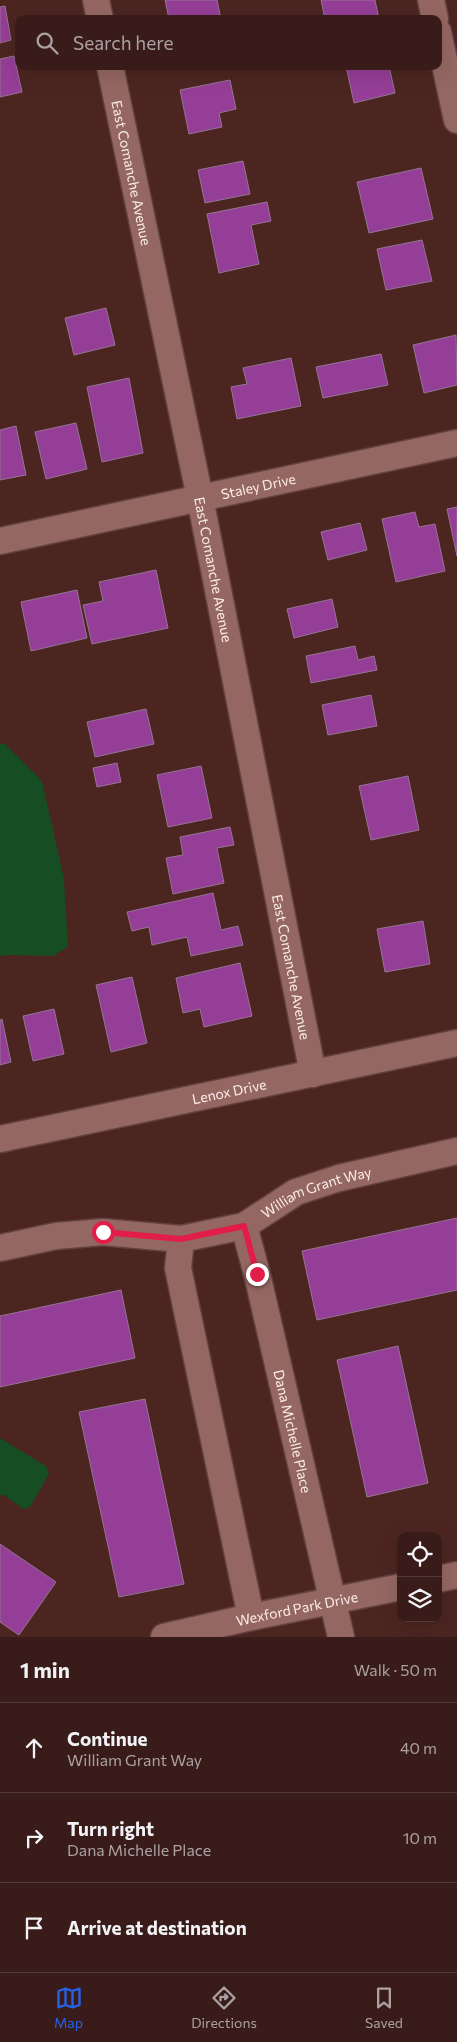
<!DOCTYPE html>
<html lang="en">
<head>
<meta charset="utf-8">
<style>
	body { margin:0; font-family:Commissioner,sans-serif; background:#402522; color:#f1f3f6 }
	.controls { position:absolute; right:15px; bottom:15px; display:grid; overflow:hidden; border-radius:10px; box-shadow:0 5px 20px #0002 }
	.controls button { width:45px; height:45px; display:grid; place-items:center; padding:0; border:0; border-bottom:1px solid #533a38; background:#391c19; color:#f1f3f6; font:25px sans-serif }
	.stop { position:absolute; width:15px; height:15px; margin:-11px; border:4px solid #e11d48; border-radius:50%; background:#fff }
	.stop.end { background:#e11d48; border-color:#fff; box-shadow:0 1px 5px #0008 }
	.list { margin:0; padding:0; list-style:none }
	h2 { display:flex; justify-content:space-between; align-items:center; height:65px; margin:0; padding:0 20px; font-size:21px }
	h2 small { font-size:16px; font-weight:400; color:#aba1a2 }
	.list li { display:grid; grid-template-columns:32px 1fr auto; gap:15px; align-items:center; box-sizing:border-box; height:90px; padding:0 20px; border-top:1px solid #533a38 }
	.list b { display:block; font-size:19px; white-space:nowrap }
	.list p { margin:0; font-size:16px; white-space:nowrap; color:#aba1a2 }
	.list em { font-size:16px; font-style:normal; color:#aba1a2 }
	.icon { flex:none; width:28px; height:28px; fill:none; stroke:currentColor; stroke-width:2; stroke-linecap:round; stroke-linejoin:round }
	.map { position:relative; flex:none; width:457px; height:1637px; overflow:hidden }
	.search { position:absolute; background:#391c19; box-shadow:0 5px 20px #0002; left:15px; right:15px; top:15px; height:55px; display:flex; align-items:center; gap:12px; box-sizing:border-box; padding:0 18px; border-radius:10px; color:#aba1a2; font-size:19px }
	.sheet { height:335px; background:#391c19 }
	nav { display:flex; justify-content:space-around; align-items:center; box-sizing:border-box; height:70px; border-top:1px solid #533a38; background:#391c19; font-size:14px; color:#aba1a2 }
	nav a { display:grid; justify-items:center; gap:2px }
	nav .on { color:#2563eb }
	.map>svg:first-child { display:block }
</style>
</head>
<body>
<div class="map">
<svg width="457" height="1637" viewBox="0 0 457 1637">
	<rect width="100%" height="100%" fill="#4c2521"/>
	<path fill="#174d22" d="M0,744H5L42,781L64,879L68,947L53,956L7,955L0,956Z
		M0,1438L46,1466L49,1474L30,1507L23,1509L4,1495H0Z"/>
	<path fill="#953e97" stroke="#947594" d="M165,0H217L221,19H169Z
		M321,0H375L379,19H325Z
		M5,6L11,40L0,43V7Z
		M14,56L22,92L0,97V59Z
		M346,66H389L395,93L354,103Z
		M230,80L236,109L219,113L222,127L189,134L180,90Z
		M243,161L250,194L205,203L198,170Z
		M421,168L433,219L369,233L357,182Z
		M267,202L271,221L251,225L259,264L219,273L207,214Z
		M422,240L432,281L386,290L377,249Z
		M106,308L115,345L74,355L65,318Z
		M456,335L457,385L424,393L413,345Z
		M381,354L388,385L323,398L316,367Z
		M291,358L301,406L237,419L231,387L247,384L243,368Z
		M129,378L143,453L102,462L87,387Z
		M76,423L87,469L46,479L35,432Z
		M16,426L26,475L0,480V430Z
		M457,507V556L447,509Z
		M415,512L419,527L435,524L445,571L396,582L382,519Z
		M360,523L367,550L328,560L321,532Z
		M156,570L168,628L92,644L83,605L103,601L99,582Z
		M77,590L87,638L31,651L21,602Z
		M332,599L338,627L294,638L287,609Z
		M355,646L358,660L374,656L377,670L311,683L306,656Z
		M371,695L377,726L328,735L322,705Z
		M146,709L154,744L95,757L87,722Z
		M117,763L121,782L97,787L93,768Z
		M201,766L212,818L168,827L157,775Z
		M408,776L419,830L371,840L359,786Z
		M230,827L234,845L217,848L224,883L173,894L166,858L183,855L180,837Z
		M213,893L221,930L238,926L243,945L191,956L187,937L152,945L149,927L132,931L127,912Z
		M423,921L430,964L385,972L377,929Z
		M240,963L252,1016L204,1027L200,1009L183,1013L176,978Z
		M132,977L147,1043L111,1052L96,985Z
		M54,1009L64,1054L33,1061L23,1016Z
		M2,1019L11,1062L0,1065V1020Z
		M457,1218V1290L317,1320L302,1251Z
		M121,1290L135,1358L0,1387V1316Z
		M398,1346L428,1483L367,1497L337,1360Z
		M145,1399L184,1584L119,1597L79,1412Z
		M0,1544L56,1582L19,1635L0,1622Z"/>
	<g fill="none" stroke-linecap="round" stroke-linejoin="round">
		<defs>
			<g id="street">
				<path d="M96,0L100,19"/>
				<path d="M431,0L435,19"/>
				<path d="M438,32L457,120"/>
				<path id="s1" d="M110,66L200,498L313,1074"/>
				<path id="s2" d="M0,541L457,443"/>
				<path id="s3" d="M0,1139L457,1043"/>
				<path id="s4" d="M244,1226L257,1274L341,1637"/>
				<path d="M181,1239L178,1268L251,1617"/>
				<path id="s5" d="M0,1248L56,1236L103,1232L181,1239L244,1226L296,1192L339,1178L457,1151"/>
				<path d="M438,1579L457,1575"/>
				<path id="s6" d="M164,1637L251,1617L401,1587"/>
			</g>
		</defs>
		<use href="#street" stroke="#624240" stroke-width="29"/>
		<use href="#street" stroke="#956762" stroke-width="26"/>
	</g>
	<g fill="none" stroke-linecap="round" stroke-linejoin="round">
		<path stroke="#e11d48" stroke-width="6" d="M103,1232L181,1239L244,1226L257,1274"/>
	</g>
	<g text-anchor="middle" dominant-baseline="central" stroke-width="5" stroke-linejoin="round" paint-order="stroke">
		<g font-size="14" fill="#fcece9" stroke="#4c2521">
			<text stroke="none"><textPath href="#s1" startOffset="109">East Comanche Avenue</textPath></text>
			<text stroke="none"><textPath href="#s2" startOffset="264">Staley Drive</textPath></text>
			<text stroke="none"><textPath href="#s1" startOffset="514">East Comanche Avenue</textPath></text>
			<text stroke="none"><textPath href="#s1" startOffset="919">East Comanche Avenue</textPath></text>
			<text stroke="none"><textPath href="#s3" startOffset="234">Lenox Drive</textPath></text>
			<text stroke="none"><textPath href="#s5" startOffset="328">William Grant Way</textPath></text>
			<text stroke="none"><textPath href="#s4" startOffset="211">Dana Michelle Place</textPath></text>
			<text stroke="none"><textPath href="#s6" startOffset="136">Wexford Park Drive</textPath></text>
		</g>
	</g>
</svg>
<div class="controls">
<button><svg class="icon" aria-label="locate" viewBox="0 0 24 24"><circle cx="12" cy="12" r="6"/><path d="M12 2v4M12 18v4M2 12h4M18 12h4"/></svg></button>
<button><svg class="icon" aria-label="layers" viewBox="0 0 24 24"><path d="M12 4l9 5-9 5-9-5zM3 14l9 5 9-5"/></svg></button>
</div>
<div class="stop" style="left:103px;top:1232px"></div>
<div class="stop end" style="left:257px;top:1274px"></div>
<div class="search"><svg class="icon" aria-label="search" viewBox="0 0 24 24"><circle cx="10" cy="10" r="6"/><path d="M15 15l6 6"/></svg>Search here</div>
</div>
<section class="sheet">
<h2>1 min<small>Walk · 50 m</small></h2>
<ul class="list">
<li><svg class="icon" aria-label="ahead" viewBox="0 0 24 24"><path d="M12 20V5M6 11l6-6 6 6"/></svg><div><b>Continue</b><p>William Grant Way</p></div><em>40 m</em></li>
<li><svg class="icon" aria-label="right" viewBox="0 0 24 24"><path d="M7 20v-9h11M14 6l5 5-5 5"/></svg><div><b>Turn right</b><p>Dana Michelle Place</p></div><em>10 m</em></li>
<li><svg class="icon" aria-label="arrive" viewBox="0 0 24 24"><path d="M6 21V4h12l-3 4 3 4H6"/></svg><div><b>Arrive at destination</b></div></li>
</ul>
</section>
<nav>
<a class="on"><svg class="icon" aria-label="map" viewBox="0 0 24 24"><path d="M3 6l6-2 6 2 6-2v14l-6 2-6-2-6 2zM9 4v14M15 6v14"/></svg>Map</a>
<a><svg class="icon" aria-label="directions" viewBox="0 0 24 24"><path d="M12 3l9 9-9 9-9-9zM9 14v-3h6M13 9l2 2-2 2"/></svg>Directions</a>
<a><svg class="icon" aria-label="saved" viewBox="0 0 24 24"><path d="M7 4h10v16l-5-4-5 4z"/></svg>Saved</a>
</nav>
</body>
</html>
